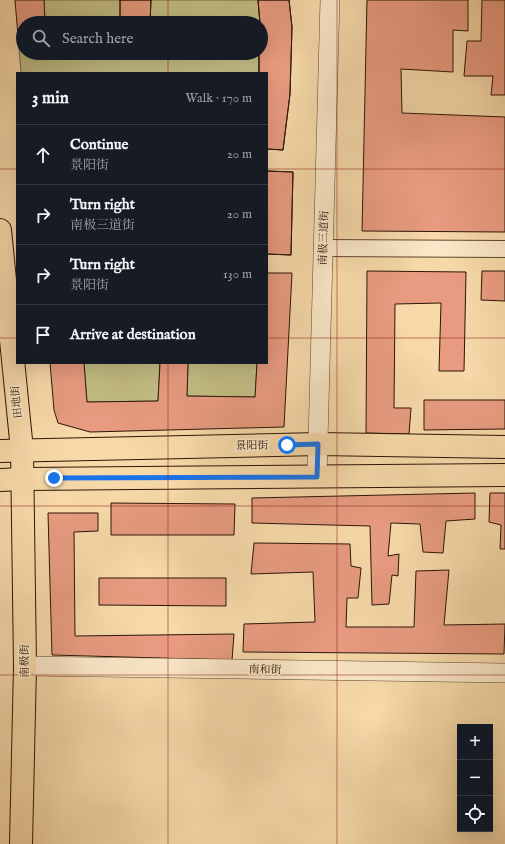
<!DOCTYPE html>
<html lang="en">
<head>
<meta charset="utf-8">
<style>
	body { margin:0; font-family:"IM FELL English","Noto Serif SC",serif; background:#242831; color:#f1f3f6 }
	.controls { position:absolute; right:12px; bottom:12px; display:grid; overflow:hidden; border-radius:0px; box-shadow:0 4px 16px #0002 }
	.controls button { width:36px; height:36px; display:grid; place-items:center; padding:0; border:0; border-bottom:1px solid #363941; background:#171b24; color:#f1f3f6; font:20px sans-serif }
	.stop { position:absolute; width:12px; height:12px; margin:-9px; border:3px solid #1a73e8; border-radius:50%; background:#fff }
	.stop.end { background:#1a73e8; border-color:#fff; box-shadow:0 1px 4px #0008 }
	.list { margin:0; padding:0; list-style:none }
	h2 { display:flex; justify-content:space-between; align-items:center; height:52px; margin:0; padding:0 16px; font-size:17px }
	h2 small { font-size:13px; font-weight:400; color:#9ea1a6 }
	.list li { display:grid; grid-template-columns:26px 1fr auto; gap:12px; align-items:center; box-sizing:border-box; height:60px; padding:0 16px; border-top:1px solid #363941 }
	.list b { display:block; font-size:15px; white-space:nowrap }
	.list p { margin:0; font-size:13px; white-space:nowrap; color:#9ea1a6 }
	.list em { font-size:13px; font-style:normal; color:#9ea1a6 }
	.icon { flex:none; width:22px; height:22px; fill:none; stroke:currentColor; stroke-width:2; stroke-linecap:round; stroke-linejoin:round }
	.map { position:relative; flex:none; width:505px; height:844px; overflow:hidden }
	.search { position:absolute; background:#171b24; box-shadow:0 4px 16px #0002; left:16px; top:16px; width:252px; height:44px; display:flex; align-items:center; gap:10px; box-sizing:border-box; padding:0 14px; border-radius:22px; color:#9ea1a6; font-size:15px }
	.panel { position:absolute; background:#171b24; box-shadow:0 4px 16px #0002; left:16px; top:72px; width:252px; height:292px; border-radius:0px }
	.map>svg:first-child { display:block }
</style>
</head>
<body>
<div class="map">
<svg width="505" height="844" viewBox="0 0 505 844">
	<rect width="100%" height="100%" fill="#f6d8a9"/>
	<filter id="stains"><feTurbulence type="fractalNoise" baseFrequency=".005" numOctaves="4"/><feColorMatrix values="0 0 0 0 .2 0 0 0 0 .09 0 0 0 0 .02 0 0 0 .5 -.17"/></filter>
	<radialGradient id="worn" r=".72"><stop offset=".6" stop-color="#630" stop-opacity="0"/><stop offset="1" stop-color="#630" stop-opacity=".3"/></radialGradient>
	<path fill="#c2bd84" stroke="#766a44" d="M44,0H258L260,23H45Z
		M19,48H23V53H259V73H21Z
		M84,363H160L158,401L87,402Z
		M188,363H257L255,397L187,396Z"/>
	<path fill="#e89b80" stroke="#2b1605" d="M15,0H44L45,23H23V48H19Z
		M120,0H151L150,23H120Z
		M120,0H151L150,23H120Z
		M258,0H289L292,27L290,94L283,150L267,149V73H259V53H261V23H260Z
		M258,0H289L292,27L290,94L283,150L267,149V73H259V53H261V23H260Z
		M367,0H468V31L453,30V72L401,69L402,113L505,117V232L362,231Z
		M482,0H505V95H491L493,76H464L467,41H481Z
		M267,171L293,172L291,255L267,254Z
		M267,171L293,172L291,255L267,254Z
		M367,271L466,272L464,371H439L441,303L395,304L394,408H411L409,434L366,433Z
		M482,271H505V301L481,300Z
		M267,273H292L284,427L90,432L58,423L54,410L50,363H84L87,402L158,401L160,363H188L187,396L255,397L257,363H267Z
		M424,400H505V429L424,430Z
		M475,493V519L446,521L443,553L423,552L420,524L391,523L388,556L399,554L398,576L392,575L389,604L372,605L370,526L252,523V498Z
		M490,493H505V549H500L501,525L489,522Z
		M111,503L235,504L234,535H111Z
		M48,513H98V531L74,532L75,636L234,634L232,660L52,655Z
		M254,543L350,544L351,566L361,568L358,598H347L346,627H414L416,571L449,570L444,625L505,624L504,654L243,652L244,624L315,622L313,572L251,574Z
		M99,578H226V606L99,605Z"/>
	<g fill="none" stroke-linecap="round" stroke-linejoin="round">
		<defs>
			<path id="minor" d="M323,248L505,249"/>
			<path id="tertiary" d="M317,477L330,0
				M25,666L505,673"/>
			<path id="primary" d="M0,451L319,444L505,447
				M0,480L23,479L505,475"/>
			<path id="trunk" d="M0,230L22,450L25,666L21,844"/>
		</defs>
		<use href="#minor" stroke="#5e462e" stroke-width="18"/>
		<use href="#tertiary" stroke="#5e462e" stroke-width="20"/>
		<use href="#primary" stroke="#2b1605" stroke-width="24"/>
		<use href="#trunk" stroke="#2b1605" stroke-width="24"/>
		<use href="#minor" stroke="#f9e6c7" stroke-width="16"/>
		<use href="#tertiary" stroke="#f9e6c7" stroke-width="19"/>
		<use href="#primary" stroke="#f6d8a9" stroke-width="22"/>
		<use href="#trunk" stroke="#f6d8a9" stroke-width="22"/>
	</g>
	<g fill="none" stroke-linecap="round" stroke-linejoin="round">
		<path stroke="#1a73e8" stroke-width="5" d="M54,478L317,477L318,444L287,445"/>
	</g>
	<path fill="none" stroke="#8f2418" stroke-width="1" stroke-opacity="0.55" d="M168,0V23M337,0V844M168,53V73M0,169H17M267,169H505M0,338H17M267,338H505M168,363V844M0,506H505M0,675H505"/>
	<g text-anchor="middle" dominant-baseline="central" stroke-width="3.5" stroke-linejoin="round" paint-order="stroke">
		<g font-size="11" fill="#2b1605" stroke="#f9e6c7">
			<text transform="translate(324 238) rotate(-88)">南极三道街</text>
			<text transform="translate(17 402) rotate(-96)">田地街</text>
			<text transform="translate(252 446) rotate(-1)">景阳街</text>
			<text transform="translate(25 661) rotate(-90)">南极街</text>
			<text transform="translate(265 670) rotate(1)">南和街</text>
		</g>
	</g>
	<rect width="100%" height="100%" filter="url(#stains)"/>
	<rect width="100%" height="100%" fill="url(#worn)"/>
</svg>
<div class="controls">
<button>+</button>
<button>−</button>
<button><svg class="icon" aria-label="locate" viewBox="0 0 24 24"><circle cx="12" cy="12" r="6"/><path d="M12 2v4M12 18v4M2 12h4M18 12h4"/></svg></button>
</div>
<div class="stop" style="left:287px;top:445px"></div>
<div class="stop end" style="left:54px;top:478px"></div>
<div class="search"><svg class="icon" aria-label="search" viewBox="0 0 24 24"><circle cx="10" cy="10" r="6"/><path d="M15 15l6 6"/></svg>Search here</div>
<section class="panel">
<h2>3 min<small>Walk · 170 m</small></h2>
<ul class="list">
<li><svg class="icon" aria-label="ahead" viewBox="0 0 24 24"><path d="M12 20V5M6 11l6-6 6 6"/></svg><div><b>Continue</b><p>景阳街</p></div><em>20 m</em></li>
<li><svg class="icon" aria-label="right" viewBox="0 0 24 24"><path d="M7 20v-9h11M14 6l5 5-5 5"/></svg><div><b>Turn right</b><p>南极三道街</p></div><em>20 m</em></li>
<li><svg class="icon" aria-label="right" viewBox="0 0 24 24"><path d="M7 20v-9h11M14 6l5 5-5 5"/></svg><div><b>Turn right</b><p>景阳街</p></div><em>130 m</em></li>
<li><svg class="icon" aria-label="arrive" viewBox="0 0 24 24"><path d="M6 21V4h12l-3 4 3 4H6"/></svg><div><b>Arrive at destination</b></div></li>
</ul>
</section>
</div>
</body>
</html>
